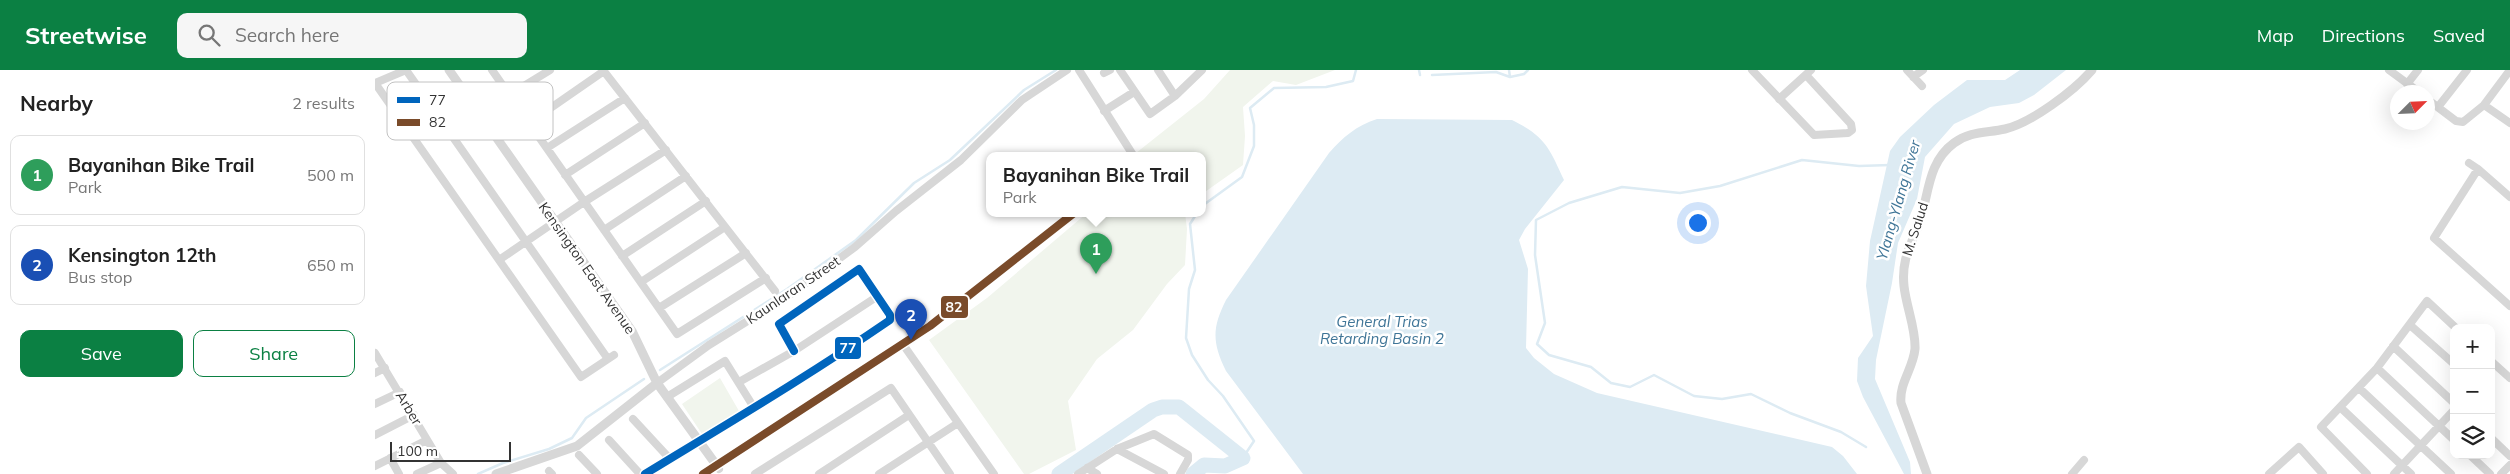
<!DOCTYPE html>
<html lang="en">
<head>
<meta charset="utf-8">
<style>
	body { margin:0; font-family:Mulish,sans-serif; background:#f6f6f6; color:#222 }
	.controls { position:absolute; right:15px; bottom:15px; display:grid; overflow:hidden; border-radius:10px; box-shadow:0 5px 20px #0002 }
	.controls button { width:45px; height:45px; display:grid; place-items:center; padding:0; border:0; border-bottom:1px solid #e0e0e0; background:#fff; color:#222; font:25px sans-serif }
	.compass { position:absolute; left:2015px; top:15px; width:45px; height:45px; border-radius:50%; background:#fff; box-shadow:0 5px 20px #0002; rotate:66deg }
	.scale { position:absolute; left:15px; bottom:12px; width:121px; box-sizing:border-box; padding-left:5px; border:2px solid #333; border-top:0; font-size:14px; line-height:18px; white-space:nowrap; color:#333; -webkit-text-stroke:4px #fff; paint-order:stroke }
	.you { position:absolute; left:1322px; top:152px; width:18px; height:18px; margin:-12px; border:4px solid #fff; border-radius:50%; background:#1a73e8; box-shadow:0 0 0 8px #1a73e833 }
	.badge { display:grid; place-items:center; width:32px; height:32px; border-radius:50%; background:#0b8043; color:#fff; font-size:16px; font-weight:700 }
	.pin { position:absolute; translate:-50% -41px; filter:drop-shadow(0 1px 2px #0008) }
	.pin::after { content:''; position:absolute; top:26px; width:18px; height:15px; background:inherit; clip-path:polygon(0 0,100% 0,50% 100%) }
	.popup { position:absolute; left:611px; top:82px; width:220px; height:65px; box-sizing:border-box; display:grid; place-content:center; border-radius:10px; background:#fff; filter:drop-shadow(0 1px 4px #0005); font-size:16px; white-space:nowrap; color:#767676 }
	.popup b { font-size:19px; color:#222 }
	.popup::after { content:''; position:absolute; left:50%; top:100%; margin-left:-10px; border:10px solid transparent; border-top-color:#fff }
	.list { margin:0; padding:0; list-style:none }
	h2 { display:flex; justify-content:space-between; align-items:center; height:65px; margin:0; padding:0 20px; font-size:21px }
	h2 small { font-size:16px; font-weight:400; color:#767676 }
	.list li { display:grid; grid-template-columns:32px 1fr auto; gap:15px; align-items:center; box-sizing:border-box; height:80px; margin:0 10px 10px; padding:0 10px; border:1px solid #e0e0e0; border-radius:10px }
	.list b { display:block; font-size:19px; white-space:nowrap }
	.list p { margin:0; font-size:16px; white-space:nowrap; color:#767676 }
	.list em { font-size:16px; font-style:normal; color:#767676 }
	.actions { display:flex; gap:10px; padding:15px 20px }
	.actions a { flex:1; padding:11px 0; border:1px solid #0b8043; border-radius:10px; text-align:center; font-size:18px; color:#0b8043 }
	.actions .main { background:#0b8043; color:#fff }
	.icon { flex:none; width:28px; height:28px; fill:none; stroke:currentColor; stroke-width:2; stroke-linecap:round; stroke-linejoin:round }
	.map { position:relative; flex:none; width:2135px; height:404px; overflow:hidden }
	header { display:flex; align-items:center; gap:30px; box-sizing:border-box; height:70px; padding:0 25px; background:#0b8043; color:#fff }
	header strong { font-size:24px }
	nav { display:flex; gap:28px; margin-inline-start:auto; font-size:18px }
	.search { width:350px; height:45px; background:#f6f6f6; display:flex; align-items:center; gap:12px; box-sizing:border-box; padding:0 18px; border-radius:10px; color:#767676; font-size:19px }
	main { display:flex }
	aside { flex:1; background:#fff }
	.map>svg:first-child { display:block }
</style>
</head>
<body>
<header>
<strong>Streetwise</strong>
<div class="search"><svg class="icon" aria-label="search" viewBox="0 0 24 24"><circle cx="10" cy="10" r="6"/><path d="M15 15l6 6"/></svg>Search here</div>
<nav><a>Map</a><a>Directions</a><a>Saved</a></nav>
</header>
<main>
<aside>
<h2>Nearby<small>2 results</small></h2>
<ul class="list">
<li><span class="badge" style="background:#2e9e5b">1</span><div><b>Bayanihan Bike Trail</b><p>Park</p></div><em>500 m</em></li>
<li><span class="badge" style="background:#1a4fb4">2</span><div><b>Kensington 12th</b><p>Bus stop</p></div><em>650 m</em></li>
</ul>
<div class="actions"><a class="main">Save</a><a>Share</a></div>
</aside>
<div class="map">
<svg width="2135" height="404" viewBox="0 0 2135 404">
	<rect width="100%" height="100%" fill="#fff"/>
	<path fill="#f1f5ed" d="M855,0H960L921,15L898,11L868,37L870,66L868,95L827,124V85H762L761,83L829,29Z
		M712,143H810L812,159L810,195L792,214L758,260L722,289L693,331L701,380L654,404H649L554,270L612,228Z
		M345,308L364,341L327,364L307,334Z"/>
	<path fill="#ddebf3" d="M1645,0H1691L1659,25L1644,33L1615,37L1579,54L1550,87L1542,129L1523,173L1517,213L1501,290L1500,309L1535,392L1536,404H1529L1488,327L1482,311L1483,288L1498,266L1491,216L1495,171L1515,81L1525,67L1559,35L1592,10H1630Z
		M1002,49L1137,50C1171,67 1174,78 1189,110L1150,159L1144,170L1153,199L1151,278L1159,288L1179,304L1222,323L1457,377L1468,386L1482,404H928L851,301C837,272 837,258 851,230L954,83C968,67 981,56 1002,49Z
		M872,381L874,387L850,402L837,396L827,404H813L824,392L841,395Z"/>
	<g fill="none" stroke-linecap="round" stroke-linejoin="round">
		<path stroke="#ddebf3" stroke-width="2.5" d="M1044,0L1045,5
			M1134,0L1135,7
			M1057,5L1121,2L1135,7L1149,4L1153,0
			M827,136L867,107L879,76V55L875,38L899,18L951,17L978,11L981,0
			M822,143L815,154L820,200L814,219L811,268L817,285L833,310L848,326L879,371L871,383
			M285,300L412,219L481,170L539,113L575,90L649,20L681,0
			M1491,377L1466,362L1415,343L1376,324L1347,329L1319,326L1279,305L1255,317L1236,313L1216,297L1174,285L1162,274L1170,253L1160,185L1161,150L1194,133L1247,117L1305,123L1345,116L1427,90L1484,96L1515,95
			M103,404L128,393L174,379L197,368L211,348L269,309"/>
		<path stroke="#ddebf3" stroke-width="15" d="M684,404L778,340L787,337H804L868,388L850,396L829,395L818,404"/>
		<path stroke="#d7d7d7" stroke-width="8" d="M31,0L233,289
			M117,0L302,264L391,208
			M228,0L400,221
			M704,0L758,85
			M745,0L775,44L800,26L827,0
			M783,0L800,26
			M1377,0L1439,65L1473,63L1477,60L1476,54L1431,5
			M1532,0L1547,16
			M2014,0L2044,22
			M729,3L735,0
			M1538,7L1548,0
			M0,13L206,307L239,285
			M0,13L31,0
			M2032,14L2043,0
			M134,25L175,0
			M1404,29L1436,0
			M2052,29L2081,51L2088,52L2109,35L2135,0
			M2109,35L2135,53
			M2063,37L2092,0
			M729,41L759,22
			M154,53L229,1
			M172,78L250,28
			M2094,93L2103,99
			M190,105L270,53
			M2135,127L2103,99L2059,168L2135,236
			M229,160L311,106
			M247,186L331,131
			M124,190L209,132L291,80
			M266,212L350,157
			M284,238L371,183
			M2035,255L2079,294
			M527,273L619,404
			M2018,276L2079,333
			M0,283L66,393L78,404
			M2116,291L2135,308
			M2002,298L2079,370
			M0,303L10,298
			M364,312L419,281L503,226
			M282,313L334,275L416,224L480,177L521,141L586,90L647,30L692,0
			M1984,318L2076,404
			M292,327L350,291L378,336
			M0,334L25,322
			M1965,337L2036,404
			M258,349L295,389
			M0,365L39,345
			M2116,368L2135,386
			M234,370L265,404
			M742,379L789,404
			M204,385L222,404
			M2095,385L2115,404
			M15,388L24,404
			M0,396L52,370
			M712,398L722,404
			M344,399L342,396L555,256L699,143
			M174,401L177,404
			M42,404L66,393
			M270,404C352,354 435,305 515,250V245L484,199L404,254L419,281
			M380,404L516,318L575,404
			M444,404L534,345
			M504,404L583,353
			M703,404L742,379L779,364L813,385V390L805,404
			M1697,404L1709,390
			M1894,404L1924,377L1948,404
			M1992,404L1946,357L2002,298L2052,231L2081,258
			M2019,404L2079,340
			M2126,404L2135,395"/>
		<path stroke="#d7d7d7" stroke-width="9" d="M74,0L257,261L282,313L342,396L328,404
			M121,404L202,376L282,313
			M1552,404L1526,333C1524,313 1538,299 1540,279C1541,259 1531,236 1529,216C1526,188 1537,174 1545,151C1554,123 1553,92 1579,73C1595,61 1612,63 1630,59C1656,53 1699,21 1717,0"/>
		<defs>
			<path id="bus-1" d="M270,404C352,354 435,305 515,250V245L484,199L404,254L419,281"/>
			<path id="bus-2" d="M328,404L555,256L699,143"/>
		</defs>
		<use href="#bus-1" stroke="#fff" stroke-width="11"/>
		<use href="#bus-2" stroke="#fff" stroke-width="11"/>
		<use href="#bus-1" stroke="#0065bd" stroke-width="8"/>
		<use href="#bus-2" stroke="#7a4b2a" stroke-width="8"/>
	</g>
	<g text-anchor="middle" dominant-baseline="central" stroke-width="5" stroke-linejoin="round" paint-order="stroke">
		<g font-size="14" fill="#333" stroke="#fff">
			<text transform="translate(1540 159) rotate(-72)">M. Salud</text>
			<text transform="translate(212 198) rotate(55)">Kensington East Avenue</text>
			<text transform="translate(418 220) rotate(-34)">Kaunlaran Street</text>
			<text transform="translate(34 338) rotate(59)">Arber</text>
		</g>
		<g font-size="15" font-style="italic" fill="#3f7597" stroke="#fff">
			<text transform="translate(1523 130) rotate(-74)">Ylang-Ylang River</text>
			<text x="1007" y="251">General Trias<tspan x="1007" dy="17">Retarding Basin 2</tspan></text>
		</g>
	</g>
	<rect x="12" y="12" width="166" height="58" rx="8" fill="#fff" stroke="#c2c2c2" stroke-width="1"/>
	<rect x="22" y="27" width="23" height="6" fill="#0065bd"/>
	<rect x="22" y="49" width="23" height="7" fill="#7a4b2a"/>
	<g font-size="14" fill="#333">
		<text x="54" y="35">77</text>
		<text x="54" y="57">82</text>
	</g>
	<g stroke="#fff" stroke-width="2">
		<rect x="565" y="225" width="29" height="24" rx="5" fill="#7a4b2a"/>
		<rect x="459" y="266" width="28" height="24" rx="5" fill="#0065bd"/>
	</g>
	<g font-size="14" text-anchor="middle" font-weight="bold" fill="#fff">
		<text x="579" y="242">82</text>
		<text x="473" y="283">77</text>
	</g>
</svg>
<div class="controls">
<button>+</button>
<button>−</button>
<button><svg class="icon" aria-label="layers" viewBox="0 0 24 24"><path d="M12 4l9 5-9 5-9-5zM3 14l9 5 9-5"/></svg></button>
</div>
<svg class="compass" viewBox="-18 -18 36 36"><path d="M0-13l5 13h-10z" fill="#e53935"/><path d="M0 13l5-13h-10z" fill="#767676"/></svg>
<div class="scale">100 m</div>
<div class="you"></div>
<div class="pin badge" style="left:721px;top:204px;background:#2e9e5b">1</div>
<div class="popup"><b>Bayanihan Bike Trail</b>Park</div>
<div class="pin badge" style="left:536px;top:270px;background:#1a4fb4">2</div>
</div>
</main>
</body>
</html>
